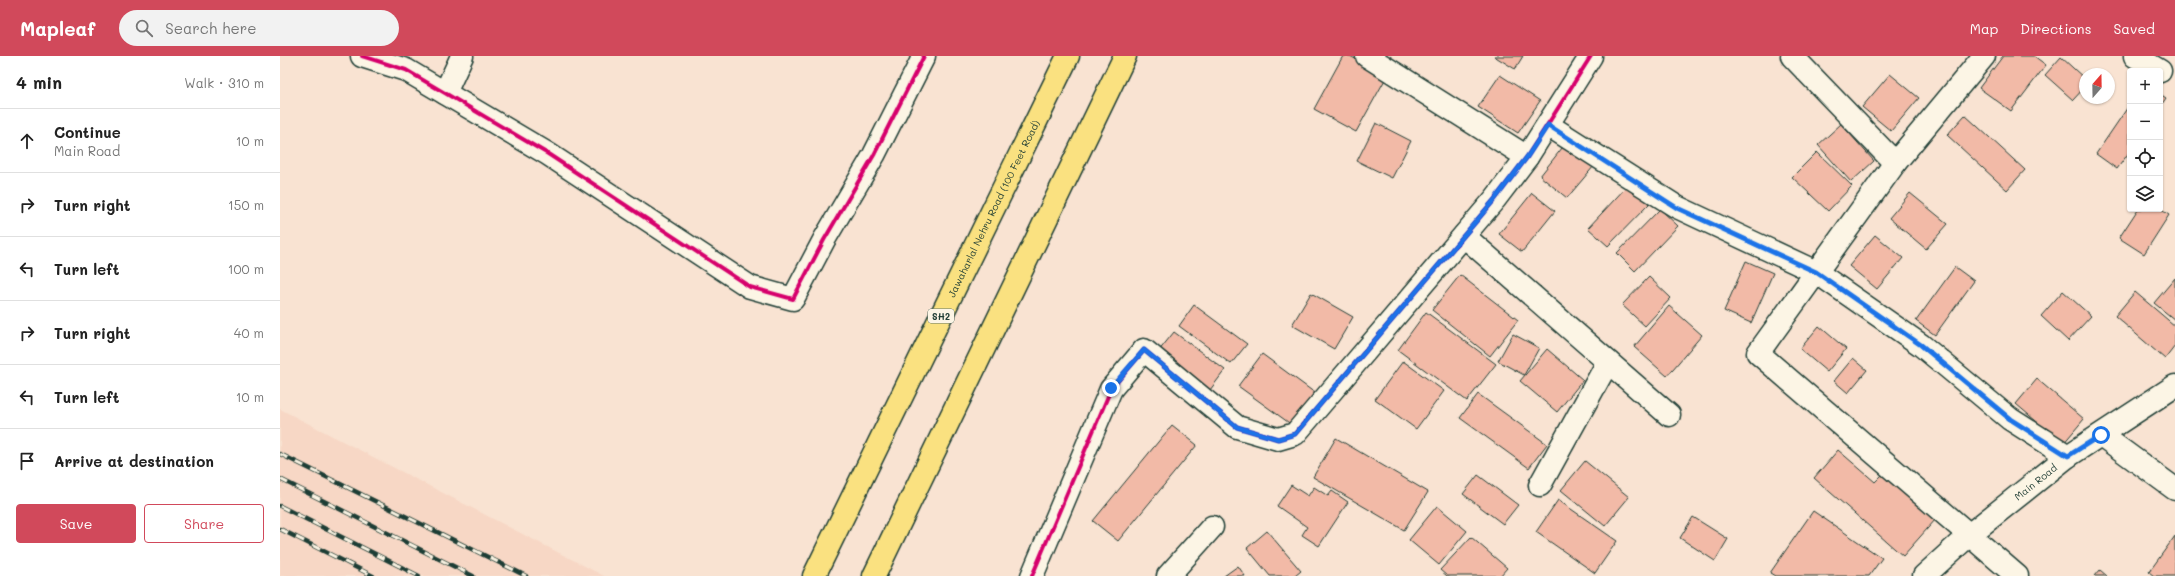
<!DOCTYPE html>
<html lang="en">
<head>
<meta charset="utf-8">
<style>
	body { margin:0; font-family:Mali,sans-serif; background:#f2f2f2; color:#222 }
	.controls { position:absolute; right:12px; top:12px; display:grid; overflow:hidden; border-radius:4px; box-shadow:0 1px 3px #0004 }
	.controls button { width:36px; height:36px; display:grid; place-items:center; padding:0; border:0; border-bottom:1px solid #e0e0e0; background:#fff; color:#222; font:20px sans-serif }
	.compass { position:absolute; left:1799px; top:12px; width:36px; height:36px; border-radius:50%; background:#fff; box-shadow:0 1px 3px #0004; rotate:20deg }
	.stop { position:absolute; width:12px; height:12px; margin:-9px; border:3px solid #1a73e8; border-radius:50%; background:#fff }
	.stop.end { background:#1a73e8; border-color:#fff; box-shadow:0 1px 4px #0008 }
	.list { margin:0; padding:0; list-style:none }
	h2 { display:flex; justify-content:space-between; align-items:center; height:52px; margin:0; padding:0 16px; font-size:17px }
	h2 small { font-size:13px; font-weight:400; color:#767676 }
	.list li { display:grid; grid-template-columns:26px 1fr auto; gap:12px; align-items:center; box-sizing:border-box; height:64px; padding:0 16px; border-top:1px solid #e0e0e0 }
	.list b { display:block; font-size:15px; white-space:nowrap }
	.list p { margin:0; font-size:13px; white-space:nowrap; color:#767676 }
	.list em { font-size:13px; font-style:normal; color:#767676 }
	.actions { display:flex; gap:8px; padding:12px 16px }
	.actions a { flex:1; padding:9px 0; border:1px solid #d1495b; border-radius:4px; text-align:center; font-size:14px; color:#d1495b }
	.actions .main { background:#d1495b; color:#fff }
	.icon { flex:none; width:22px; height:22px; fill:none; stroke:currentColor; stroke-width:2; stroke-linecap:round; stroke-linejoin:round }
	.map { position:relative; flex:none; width:1895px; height:520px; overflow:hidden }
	header { display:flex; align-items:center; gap:24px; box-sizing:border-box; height:56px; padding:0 20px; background:#d1495b; color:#fff }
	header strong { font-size:19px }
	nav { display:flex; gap:22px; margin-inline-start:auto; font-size:14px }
	.search { width:280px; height:36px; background:#f2f2f2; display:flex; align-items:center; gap:10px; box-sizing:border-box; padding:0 14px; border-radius:22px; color:#767676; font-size:15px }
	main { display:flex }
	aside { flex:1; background:#fff }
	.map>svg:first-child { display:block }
</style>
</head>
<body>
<header>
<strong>Mapleaf</strong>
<div class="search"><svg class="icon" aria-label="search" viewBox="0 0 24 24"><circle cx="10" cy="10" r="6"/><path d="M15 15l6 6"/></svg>Search here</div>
<nav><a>Map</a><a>Directions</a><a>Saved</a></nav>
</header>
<main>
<aside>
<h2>4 min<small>Walk · 310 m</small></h2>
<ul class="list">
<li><svg class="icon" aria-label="ahead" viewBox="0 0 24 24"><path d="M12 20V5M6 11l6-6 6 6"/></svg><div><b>Continue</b><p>Main Road</p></div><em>10 m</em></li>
<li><svg class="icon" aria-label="right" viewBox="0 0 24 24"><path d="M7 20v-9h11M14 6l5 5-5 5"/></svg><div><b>Turn right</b></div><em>150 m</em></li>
<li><svg class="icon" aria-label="left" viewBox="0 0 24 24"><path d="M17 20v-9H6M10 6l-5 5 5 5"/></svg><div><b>Turn left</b></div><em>100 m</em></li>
<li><svg class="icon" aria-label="right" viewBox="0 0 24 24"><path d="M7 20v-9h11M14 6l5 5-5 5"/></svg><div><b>Turn right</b></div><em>40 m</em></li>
<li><svg class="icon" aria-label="left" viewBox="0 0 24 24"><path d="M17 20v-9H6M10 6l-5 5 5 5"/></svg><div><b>Turn left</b></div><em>10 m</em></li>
<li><svg class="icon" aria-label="arrive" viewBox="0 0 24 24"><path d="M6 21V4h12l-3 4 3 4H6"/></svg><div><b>Arrive at destination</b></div></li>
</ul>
<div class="actions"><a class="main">Save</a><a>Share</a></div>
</aside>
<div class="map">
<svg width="1895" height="520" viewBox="0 0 1895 520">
	<rect width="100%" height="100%" fill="#f9e3d2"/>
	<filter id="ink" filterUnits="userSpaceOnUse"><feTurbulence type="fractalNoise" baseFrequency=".025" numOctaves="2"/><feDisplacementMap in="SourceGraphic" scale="8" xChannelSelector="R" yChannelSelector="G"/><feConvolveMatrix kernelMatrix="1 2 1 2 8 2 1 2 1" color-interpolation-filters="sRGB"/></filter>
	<g filter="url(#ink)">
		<path fill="#f7d7c5" d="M0,353L324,520H0Z"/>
		<path fill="#f2baa7" stroke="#1f3d34" d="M1063,0H1070L1107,20L1076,76L1034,53Z
			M1214,0H1243L1235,13Z
			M1723,0H1754L1766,9L1731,55L1699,32Z
			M1781,1L1805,23V31L1793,44L1765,19Z
			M1610,18L1639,42L1611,75L1582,51Z
			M1220,19L1260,45L1238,77L1198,51Z
			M1880,38L1886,42L1880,51Z
			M1850,48V95L1837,113L1816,98Z
			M1685,59L1745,114L1727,134L1667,79Z
			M1096,67L1131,85L1112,122L1077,105Z
			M1561,68L1594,105L1571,126L1538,89Z
			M1286,87L1314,110L1287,142L1260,120Z
			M1537,96L1572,130L1548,155L1512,121Z
			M1349,128L1369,148L1328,190L1308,172Z
			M1252,137L1275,155L1242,196L1219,178Z
			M1630,137L1668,168L1646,193L1609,162Z
			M1380,153L1398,170L1355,215L1337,197Z
			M1858,153H1880L1889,159L1864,198L1839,182Z
			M1595,179L1623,202L1597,233L1569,210Z
			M1466,205L1493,217L1471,267L1444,255Z
			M1675,211L1694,225L1655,279L1636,265Z
			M1180,219L1238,264L1210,300L1152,254Z
			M1369,221L1391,242L1365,270L1342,249Z
			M1895,222V264L1874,247Z
			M1783,235L1811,260L1788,285L1761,260Z
			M1855,236L1895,270V290L1885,303L1835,260Z
			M1031,237L1073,261L1054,293L1012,269Z
			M914,249L967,288L951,308L899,270Z
			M1389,250L1422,279L1387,320L1354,291Z
			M1146,256L1216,308L1187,345L1118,294Z
			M1539,270L1566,293L1547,316L1520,293Z
			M894,276L945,314L930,334L878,296Z
			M1233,278L1259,292L1244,319L1218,305Z
			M1267,293L1303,324L1277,356L1240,325Z
			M982,298L1035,337L1012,369L958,330Z
			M1573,302L1587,314L1568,337L1554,325Z
			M1123,305L1164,335L1136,373L1095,343Z
			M1757,323L1804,363L1783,388L1736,348Z
			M1198,338L1267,388L1249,412L1180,362Z
			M892,369L917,389L838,485L813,465Z
			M1056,382L1148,436L1124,474L1033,421Z
			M1558,394L1595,426L1604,417L1656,463L1623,500L1534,422Z
			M1305,405L1349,441L1325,470L1281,434Z
			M1198,419L1238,449L1223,468L1183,438Z
			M1011,429L1028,440L1034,431L1048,440L1052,435L1068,446L1039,490L1022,479L1027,471L997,450Z
			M1278,444L1337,485L1315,517L1256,476Z
			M1157,450L1187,475L1159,509L1129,484Z
			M1533,455L1602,502L1589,520H1495L1490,517Z
			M1413,461L1448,483L1435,505L1400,482Z
			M987,475L1021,515L1015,520H990L967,492Z
			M1895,480V520H1874L1869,516Z
			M1191,481L1227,512L1220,520H1167L1160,514Z
			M958,510L965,520H944Z
			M1820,514L1827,520H1815Z"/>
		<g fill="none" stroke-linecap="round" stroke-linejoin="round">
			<defs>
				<g id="minor">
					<path d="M82,0L126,14L268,98L470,231L513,243L544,184L594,99L644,0"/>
					<path d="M1087,0L1247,101"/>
					<path d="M1512,0L1615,107"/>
					<path d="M1704,0L1615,107L1478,297L1737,520"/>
					<path d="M1855,0L1880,15"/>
					<path d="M165,37L182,0"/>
					<path d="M1268,69L1397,151L1536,216L1641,289L1730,363L1788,400"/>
					<path d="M1184,180L1389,359"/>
					<path d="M1821,379L1895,433"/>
					<path d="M1260,429L1328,306"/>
					<path d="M752,520L831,333L864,294L957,371L998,383L1015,378L1215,143L1247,101L1311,0"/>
					<path d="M888,520L932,471"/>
					<path id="s1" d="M1644,520L1689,479L1788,400L1895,330"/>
				</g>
				<g id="primary">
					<path id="s2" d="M534,520L788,0"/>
					<path d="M594,520L845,0"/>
				</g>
			</defs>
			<use href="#minor" stroke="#1f3d34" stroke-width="25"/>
			<use href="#primary" stroke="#1f3d34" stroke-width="25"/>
			<use href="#minor" stroke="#fcf5e5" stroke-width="22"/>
			<use href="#primary" stroke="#fae180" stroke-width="22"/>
			<defs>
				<path id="rail" d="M0,398L246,520
					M0,423L193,520
					M0,450L139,520
					M0,473L93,520"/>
			</defs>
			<use href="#rail" stroke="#1f3d34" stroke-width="4.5"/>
			<use href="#rail" stroke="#fcf5e5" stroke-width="3" stroke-dasharray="9" stroke-linecap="butt"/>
			<defs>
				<path id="cycleway" d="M82,0L126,14L268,98L470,231L513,243L544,184L594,99L644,0
					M752,520L831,333L864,294L957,371L998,383L1015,378L1215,143L1247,101L1311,0"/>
			</defs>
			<use href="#cycleway" stroke="#fcf5e5" stroke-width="6"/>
			<use href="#cycleway" stroke="#d6006c" stroke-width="4"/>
		</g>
	</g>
	<g fill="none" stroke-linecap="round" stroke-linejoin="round" filter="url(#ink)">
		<path stroke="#1a73e8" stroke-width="5" d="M831,332L864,294L957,371L998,383L1015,378L1215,143L1247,101L1268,69L1397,152L1536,216L1641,289L1730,363L1788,400L1821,379"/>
	</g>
	<g text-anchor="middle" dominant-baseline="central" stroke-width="3.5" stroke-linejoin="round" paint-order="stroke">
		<rect fill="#fcf5e5" stroke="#617469" stroke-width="1" x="648" y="253" width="26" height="14" rx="3"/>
		<g font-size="9" font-weight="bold" fill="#1f3d34">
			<text x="661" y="260">SH2</text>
		</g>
		<g font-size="10" fill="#1f3d34" stroke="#fcf5e5">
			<text stroke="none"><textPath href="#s2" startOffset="409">Jawaharlal Nehru Road (100 Feet Road)</textPath></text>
			<text stroke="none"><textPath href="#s1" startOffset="146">Main Road</textPath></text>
		</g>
	</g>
</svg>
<div class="controls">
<button>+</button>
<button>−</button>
<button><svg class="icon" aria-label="locate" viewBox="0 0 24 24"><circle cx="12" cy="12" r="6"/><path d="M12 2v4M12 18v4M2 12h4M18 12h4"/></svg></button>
<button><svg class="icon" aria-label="layers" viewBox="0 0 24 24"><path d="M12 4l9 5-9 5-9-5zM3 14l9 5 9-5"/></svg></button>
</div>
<svg class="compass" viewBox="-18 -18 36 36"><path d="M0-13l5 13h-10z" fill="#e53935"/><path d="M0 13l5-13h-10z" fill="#767676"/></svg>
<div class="stop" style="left:1821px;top:379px"></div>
<div class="stop end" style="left:831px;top:332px"></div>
</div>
</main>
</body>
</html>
